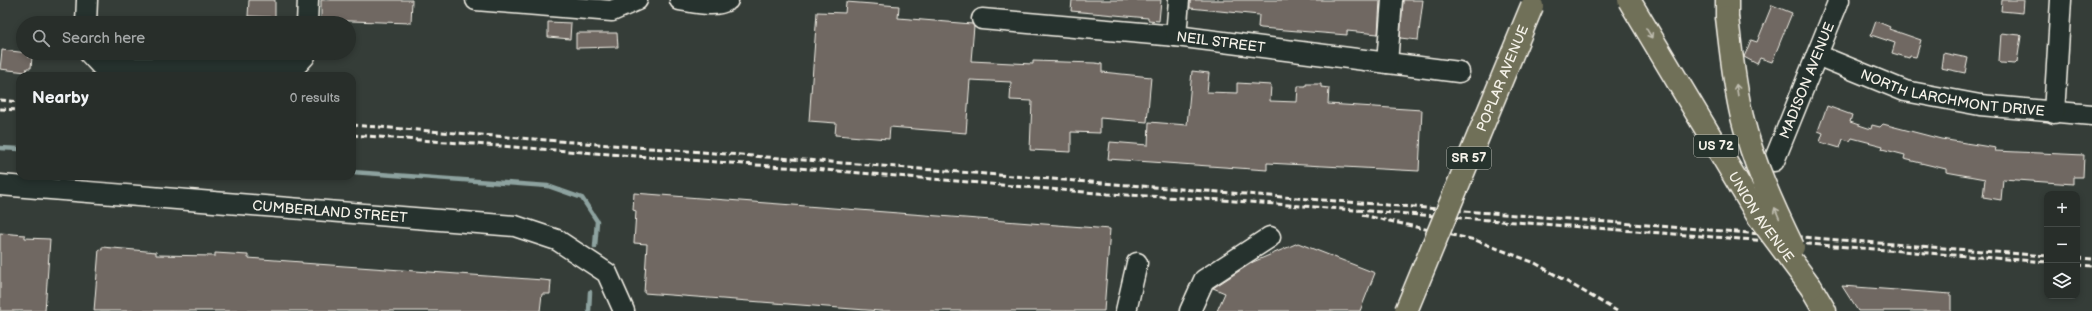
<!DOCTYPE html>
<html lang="en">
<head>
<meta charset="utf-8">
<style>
	body { margin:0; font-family:"Balsamiq Sans",sans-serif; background:#343a36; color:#f1f3f6 }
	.controls { position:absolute; right:12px; bottom:12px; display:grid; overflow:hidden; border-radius:8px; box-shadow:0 2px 6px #0003 }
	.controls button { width:36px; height:36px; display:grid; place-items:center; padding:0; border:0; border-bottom:1px solid #444a47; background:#282e2a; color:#f1f3f6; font:20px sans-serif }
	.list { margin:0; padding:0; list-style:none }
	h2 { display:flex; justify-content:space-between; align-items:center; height:52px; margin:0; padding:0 16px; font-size:17px }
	h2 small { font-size:13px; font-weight:400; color:#a5a8a8 }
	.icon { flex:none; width:22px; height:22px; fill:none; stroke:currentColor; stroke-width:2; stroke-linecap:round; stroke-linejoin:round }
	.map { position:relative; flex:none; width:2092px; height:311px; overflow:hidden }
	.search { position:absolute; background:#282e2a; box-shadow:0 2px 6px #0003; left:16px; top:16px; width:340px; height:44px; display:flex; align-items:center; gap:10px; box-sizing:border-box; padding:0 14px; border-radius:22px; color:#a5a8a8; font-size:15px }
	.panel { position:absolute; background:#282e2a; box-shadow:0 2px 6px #0003; left:16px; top:72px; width:340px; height:108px; border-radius:12px }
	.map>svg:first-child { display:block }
</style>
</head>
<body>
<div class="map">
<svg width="2092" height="311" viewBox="0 0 2092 311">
	<rect width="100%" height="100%" fill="#353d38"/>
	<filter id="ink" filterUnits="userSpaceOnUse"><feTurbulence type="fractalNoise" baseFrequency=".025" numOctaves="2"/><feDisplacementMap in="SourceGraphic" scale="8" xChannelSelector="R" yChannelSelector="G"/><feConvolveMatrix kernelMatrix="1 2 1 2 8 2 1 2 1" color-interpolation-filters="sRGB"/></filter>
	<g filter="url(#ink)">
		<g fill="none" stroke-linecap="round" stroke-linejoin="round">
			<path stroke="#8da29f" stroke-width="4.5" d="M0,148L20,149
				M352,172L548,186L582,198L597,221L595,247
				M589,311L590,292"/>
		</g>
		<path fill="#6f6762" stroke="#f4f1e8" d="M249,0H275V17L248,16Z
			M321,0H412L411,23L321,20Z
			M1072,0H1161L1159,21L1148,20V18L1071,11Z
			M1190,0H1380L1378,34L1347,31V35L1261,28L1258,27L1259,15L1190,8Z
			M1403,0H1423L1418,40L1400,38Z
			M2002,0H2024L2023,13L2001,11Z
			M846,2L899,6L898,18L972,24L974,26L971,61L1033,64V61L1095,63L1102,64V72L1151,77L1147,122L1100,118V133L1071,132V152L1030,150L1032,101L1010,100L1011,82L970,80L966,133L890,127L889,139L835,135L836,123L809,121L817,12L845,13Z
			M1772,5L1792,13L1772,62L1760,58L1757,64L1744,57L1751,40L1757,42Z
			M1876,21L1890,27L1889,29L1921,40L1916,57L1910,56L1909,58L1892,53L1895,43L1871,35Z
			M548,22L571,23L570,39L548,37Z
			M576,33H617L618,47L576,48Z
			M2001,33L2020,35L2021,36L2017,62L2015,64L2001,63L1999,61Z
			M2,50L28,53V57H32L31,68H27L26,72L0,69Z
			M1943,53L1968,58L1965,73L1941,68Z
			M1192,71L1209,73L1207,92L1237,93V83L1271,85L1270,101L1297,102L1298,86H1306V84H1321V87L1329,88L1328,104L1422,110L1419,171L1267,163V170L1108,159L1110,142L1148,145L1149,122L1187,125Z
			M1827,106L1852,115L1850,122L1871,129L1872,125L1880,127L1883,124L1941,139L1996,148L1995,151L2084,155L2083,177H2073V184L2003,179L2001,200L1983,197L1985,179L1946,172V169L1904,159L1905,155L1882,149L1883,146L1852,138L1850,141L1843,139L1840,148L1820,142L1823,133L1818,131Z
			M634,193L1110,229L1104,311H879L644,293L647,244L634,243L636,211L633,210Z
			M0,233L25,235V238L50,239L45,311H0Z
			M1298,243L1375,273L1360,311H1217L1225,293L1213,288L1253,262Z
			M102,247L146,251L156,252V255L215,256V253L248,255V258L302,262V263L543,280L551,281L550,294H542L540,311H94L99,249L102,250Z
			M1842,286L1951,294V311H1858Z"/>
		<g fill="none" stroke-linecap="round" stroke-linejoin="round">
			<defs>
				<g id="minor">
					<path d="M476,0L612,11L637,0"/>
					<path d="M680,0C694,2 715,8 728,0"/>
					<path id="s1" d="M982,19L1176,36L1459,72"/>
					<path d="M86,23L87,0"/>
					<path d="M307,23L308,0"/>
					<path d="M1176,36L1179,0"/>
					<path d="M89,53L102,67L294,68L305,56V53"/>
					<path id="s2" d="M1817,55L1905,91L1980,105L2092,115"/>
					<path d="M1387,63L1392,0"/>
					<path d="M2054,113L2061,0"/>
					<path id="s3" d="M1774,161L1839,0"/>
					<path id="s4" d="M0,185L515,226L557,240L607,273L624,311"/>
					<path d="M1126,311L1137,263"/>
					<path d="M1190,311L1204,280L1270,237"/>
				</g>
				<path id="major" d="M1727,0V17
					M1811,287L1825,311"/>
			</defs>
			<use href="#minor" stroke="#f4f1e8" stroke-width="23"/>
			<use href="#major" stroke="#f4f1e8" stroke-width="25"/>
			<use href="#minor" stroke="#26332d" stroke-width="20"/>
			<use href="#major" stroke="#706f59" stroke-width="22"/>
			<path stroke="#f4f1e8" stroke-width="3" stroke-dasharray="6 3" stroke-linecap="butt" d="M0,100L20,102
				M0,109L20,110
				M352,125L2047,256
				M352,135L838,171L1108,194L1222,200L2047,262
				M1362,215L1475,240L1535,263L1617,311
				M2077,258L2092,259
				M2077,265L2092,266"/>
			<defs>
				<g id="major-bridge">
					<path id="s5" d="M1629,0L1758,216L1811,287"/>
					<path d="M1727,17C1731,51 1734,84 1742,117C1753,162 1773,206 1793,247"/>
					<path id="s6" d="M1406,311L1532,6"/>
				</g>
			</defs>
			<use href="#major-bridge" stroke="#f4f1e8" stroke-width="25" stroke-linecap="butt"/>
			<use href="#major-bridge" stroke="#706f59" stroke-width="22"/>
		</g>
		<defs><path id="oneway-shaft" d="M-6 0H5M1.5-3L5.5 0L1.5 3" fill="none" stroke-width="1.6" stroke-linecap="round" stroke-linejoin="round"/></defs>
		<g stroke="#bfbdaf">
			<use href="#oneway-shaft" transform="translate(1649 33) rotate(59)"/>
			<use href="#oneway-shaft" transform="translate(1737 90) rotate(-99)"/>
			<use href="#oneway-shaft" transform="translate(1777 213) rotate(-113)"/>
		</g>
	</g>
	<g text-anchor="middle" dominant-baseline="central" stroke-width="3" stroke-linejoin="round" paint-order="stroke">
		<g fill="#26332d" stroke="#b6b8b0" stroke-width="1">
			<rect x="1694" y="135" width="44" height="22" rx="3"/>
			<rect x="1447" y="147" width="44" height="22" rx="3"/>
		</g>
		<g font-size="13" font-weight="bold" fill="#f4f1e8">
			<text x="1716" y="146">US 72</text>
			<text x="1469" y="158">SR 57</text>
		</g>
		<g font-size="14" fill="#f4f1e8" stroke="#26332d">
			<text stroke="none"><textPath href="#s1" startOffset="240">NEIL STREET</textPath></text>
			<text stroke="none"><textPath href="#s6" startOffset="252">POPLAR AVENUE</textPath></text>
			<text stroke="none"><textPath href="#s3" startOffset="87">MADISON AVENUE</textPath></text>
			<text stroke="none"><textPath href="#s2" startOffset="142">NORTH LARCHMONT DRIVE</textPath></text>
			<text stroke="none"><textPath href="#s4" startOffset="331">CUMBERLAND STREET</textPath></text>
			<text stroke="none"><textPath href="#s5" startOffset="254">UNION AVENUE</textPath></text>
		</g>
	</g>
</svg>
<div class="controls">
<button>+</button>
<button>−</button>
<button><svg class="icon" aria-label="layers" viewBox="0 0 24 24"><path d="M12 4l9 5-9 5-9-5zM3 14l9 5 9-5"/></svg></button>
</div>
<div class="search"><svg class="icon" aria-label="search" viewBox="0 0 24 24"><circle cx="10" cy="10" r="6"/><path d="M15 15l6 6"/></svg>Search here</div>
<section class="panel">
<h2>Nearby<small>0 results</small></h2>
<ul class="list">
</ul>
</section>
</div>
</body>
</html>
